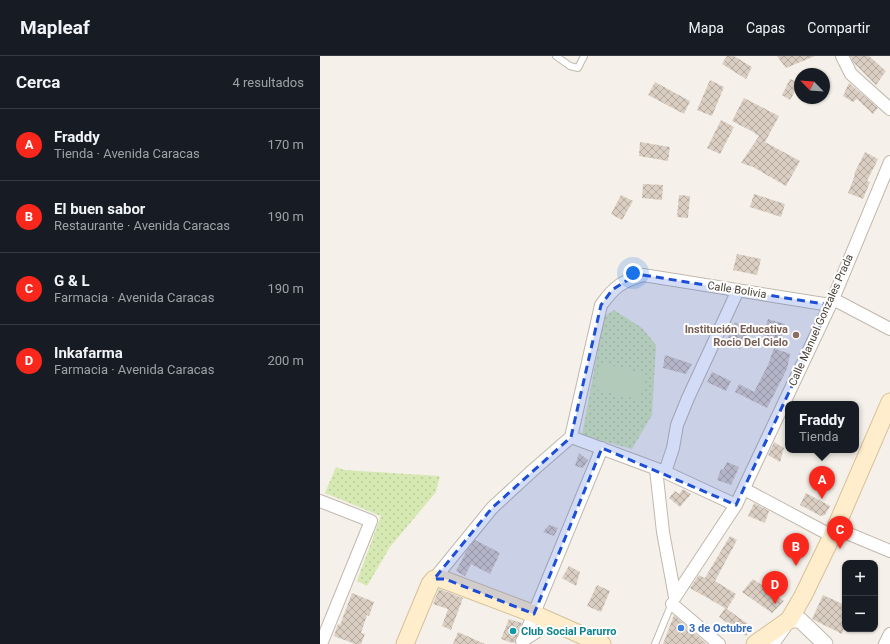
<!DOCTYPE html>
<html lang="es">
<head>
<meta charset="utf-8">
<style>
	body { margin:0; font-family:Roboto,sans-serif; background:#242831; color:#f1f3f6 }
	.controls { position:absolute; right:12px; bottom:12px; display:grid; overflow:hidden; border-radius:8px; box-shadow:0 1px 3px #0004 }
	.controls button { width:36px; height:36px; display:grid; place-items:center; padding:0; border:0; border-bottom:1px solid #363941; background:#171b24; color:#f1f3f6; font:20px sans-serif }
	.compass { position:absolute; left:474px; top:12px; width:36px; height:36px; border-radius:50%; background:#171b24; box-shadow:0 1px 3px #0004; rotate:295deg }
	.you { position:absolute; left:313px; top:217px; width:14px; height:14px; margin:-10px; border:3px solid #fff; border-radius:50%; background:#1a73e8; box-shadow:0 0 0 6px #1a73e833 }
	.badge { display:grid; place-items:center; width:26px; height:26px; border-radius:50%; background:#fa281c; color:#fff; font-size:13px; font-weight:700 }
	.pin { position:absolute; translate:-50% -33px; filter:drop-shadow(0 1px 2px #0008) }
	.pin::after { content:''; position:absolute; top:21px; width:14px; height:12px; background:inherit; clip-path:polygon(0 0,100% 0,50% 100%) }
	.popup { position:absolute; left:465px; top:345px; width:74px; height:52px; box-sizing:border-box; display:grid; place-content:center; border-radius:8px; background:#171b24; filter:drop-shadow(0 1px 3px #0005); font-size:13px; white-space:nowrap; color:#9ea1a6 }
	.popup b { font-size:15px; color:#f1f3f6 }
	.popup::after { content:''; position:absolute; left:50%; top:100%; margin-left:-8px; border:8px solid transparent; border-top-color:#171b24 }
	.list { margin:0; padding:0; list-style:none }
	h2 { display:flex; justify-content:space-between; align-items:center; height:52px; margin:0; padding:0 16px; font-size:17px }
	h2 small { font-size:13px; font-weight:400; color:#9ea1a6 }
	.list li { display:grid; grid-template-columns:26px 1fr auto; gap:12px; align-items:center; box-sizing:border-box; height:72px; padding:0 16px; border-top:1px solid #363941 }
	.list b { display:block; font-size:15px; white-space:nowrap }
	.list p { margin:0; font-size:13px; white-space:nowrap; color:#9ea1a6 }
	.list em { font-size:13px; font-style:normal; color:#9ea1a6 }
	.map { position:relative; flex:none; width:570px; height:588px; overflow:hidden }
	header { display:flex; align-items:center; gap:24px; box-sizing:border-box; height:56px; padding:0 20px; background:#171b24; border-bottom:1px solid #363941 }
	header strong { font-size:19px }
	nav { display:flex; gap:22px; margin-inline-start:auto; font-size:14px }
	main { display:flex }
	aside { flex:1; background:#171b24 }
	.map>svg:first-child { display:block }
</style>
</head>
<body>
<header>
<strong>Mapleaf</strong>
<nav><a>Mapa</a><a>Capas</a><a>Compartir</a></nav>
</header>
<main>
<aside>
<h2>Cerca<small>4 resultados</small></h2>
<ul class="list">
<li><span class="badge">A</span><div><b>Fraddy</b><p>Tienda · Avenida Caracas</p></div><em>170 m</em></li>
<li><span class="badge">B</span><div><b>El buen sabor</b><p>Restaurante · Avenida Caracas</p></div><em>190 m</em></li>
<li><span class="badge">C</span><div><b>G &amp; L</b><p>Farmacia · Avenida Caracas</p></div><em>190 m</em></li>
<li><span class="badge">D</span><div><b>Inkafarma</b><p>Farmacia · Avenida Caracas</p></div><em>200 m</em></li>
</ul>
</aside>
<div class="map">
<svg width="570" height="588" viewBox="0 0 570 588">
	<defs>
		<pattern id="grass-dots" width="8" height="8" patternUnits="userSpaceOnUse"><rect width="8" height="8" fill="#d6e9b3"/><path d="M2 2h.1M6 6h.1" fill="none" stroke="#b9c99b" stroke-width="1.8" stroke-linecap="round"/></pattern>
		<pattern id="building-cross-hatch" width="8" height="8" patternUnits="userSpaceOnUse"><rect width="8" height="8" fill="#dacec2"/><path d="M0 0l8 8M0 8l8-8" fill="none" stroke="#b3a99f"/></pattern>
	</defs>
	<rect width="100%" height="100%" fill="#f5f1ea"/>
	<path fill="url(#grass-dots)" d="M294,254L322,272L336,289L332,359L312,393L262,379L284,261Z
		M16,411L24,414L120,420L116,436L70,491L47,530L37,525L61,460L5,437Z"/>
	<path fill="#d6e9b3" d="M281,307L326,318L320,344L274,333Z"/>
	<path fill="url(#building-cross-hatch)" d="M407,0H414L432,11L426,23L402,8Z
		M457,0H495L466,12Z
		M530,0H549L566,15L556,29L534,7Z
		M470,23L480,27L470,44L462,39Z
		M390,24L404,31L392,60L377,54Z
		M335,26L370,45L364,58L328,39Z
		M529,27L558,52L553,58L537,43L533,46L523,40Z
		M424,42L459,60L445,86L480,105L466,130L433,111L421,107L439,80L435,78V77L412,65Z
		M401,64L414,71L400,98L387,92Z
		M320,86L350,91L348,105L319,100Z
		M545,96L558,103L547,125L550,126L543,143L528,137L535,119L534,118Z
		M323,128L343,129L342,144L322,142Z
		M434,138L465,148L461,161L430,151Z
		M301,139L313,145L302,164L291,158Z
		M359,139L370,140L368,162L357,161Z
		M417,198L441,203L437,219L413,214Z
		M448,263L465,268L461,284L443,279Z
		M415,266L429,273L420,293L406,286Z
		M454,292L470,298L467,313L447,352L415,336L419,328L434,336L448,309Z
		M345,299L372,308L366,318L343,312Z
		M392,316L411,325L406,335L387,326Z
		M454,386L464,392L460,406L448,399Z
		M259,397L268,404L263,412L255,410Z
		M407,406L419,411L411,429L397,424L401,413L403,414Z
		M363,433L371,438L360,451L349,442L355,435L359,438Z
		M486,437L510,450L505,459L501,460L480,449Z
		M434,447L449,455L445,467L428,460Z
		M229,469L238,472L234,480L223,476Z
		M410,480L417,484L395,525L416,538L407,553L432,571L426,580L399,561L405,552L370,532L379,519L385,522Z
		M155,484L180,497L170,518L151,508L145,520L136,515L147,494Z
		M249,510L260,516L256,530L242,522Z
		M433,523L464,545L452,557L422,536Z
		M277,529L290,535L281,556L267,550Z
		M119,533L143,542L131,574L122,570L128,553L113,548Z
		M32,537L54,546L49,560L47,559L41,577L45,578L41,588H35L14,580L18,568L20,569Z
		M503,539L525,549V570L522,578L492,563Z
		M354,559L387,588H343Z
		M189,563L202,567L195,586L192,587L181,583Z
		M138,576L165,588H133Z"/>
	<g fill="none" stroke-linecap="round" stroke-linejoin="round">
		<defs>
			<path id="service" d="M236,0L250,10L258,12L264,0
				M335,588L352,547"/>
			<path id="minor" d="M522,0L531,18L570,53
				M513,243L570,273
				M251,381L345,416L416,449
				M336,413L343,476L355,541
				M345,416L353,392L357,369L368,342L418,234
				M424,433L512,480
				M0,445L51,465L1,588
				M515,472L570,495
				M114,523L172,452L212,415L251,381L281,249C295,230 301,226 323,219L510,249
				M355,541L416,449L513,243L570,106
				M352,548L399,588
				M203,584L282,392
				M202,585L232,566
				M453,588L465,571
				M565,588L570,578"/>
			<path id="tertiary" d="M469,564H480L505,588"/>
			<path id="secondary" d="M85,588L110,528L114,523L119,522L214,558L282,588
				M435,588L469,564L483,540L512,480L570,346"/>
		</defs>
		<use href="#service" stroke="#c1b8ac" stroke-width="8"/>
		<use href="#minor" stroke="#c1b8ac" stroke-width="14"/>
		<use href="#tertiary" stroke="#c1b8ac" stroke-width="17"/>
		<use href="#secondary" stroke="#d5c09a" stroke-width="19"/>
		<use href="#service" stroke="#fff" stroke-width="6"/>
		<use href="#minor" stroke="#fff" stroke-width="12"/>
		<use href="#tertiary" stroke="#fff" stroke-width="15"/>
		<use href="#secondary" stroke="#ffedcb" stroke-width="17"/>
	</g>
	<path fill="#1d4ed8" fill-opacity="0.2" stroke="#1d4ed8" stroke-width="3" stroke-dasharray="8 5" stroke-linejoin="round" d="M323,219L510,249L416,449L282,392L214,558L125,523H114L172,452L251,381L281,249L292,234L306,225Z"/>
	<circle fill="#8d6e63" stroke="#fff" stroke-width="1.5" cx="476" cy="279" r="4"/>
	<circle fill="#3f7fe0" stroke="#fff" stroke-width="1.5" cx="361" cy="572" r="4"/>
	<circle fill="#0f9aa8" stroke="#fff" stroke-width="1.5" cx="193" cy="575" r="4"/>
	<g text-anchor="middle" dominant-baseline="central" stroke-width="4" stroke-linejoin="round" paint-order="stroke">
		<g font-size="11" fill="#494138" stroke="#fff">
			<text transform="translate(417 234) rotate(9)">Calle Bolivia</text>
			<text transform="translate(501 264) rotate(-66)">Calle Manuel Gonzales Prada</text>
		</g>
		<g font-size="11" font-weight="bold" fill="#785e54" stroke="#fff" text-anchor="end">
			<text x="468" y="273">Institución Educativa<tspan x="468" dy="13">Rocio Del Cielo</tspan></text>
		</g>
		<g font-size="11" font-weight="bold" fill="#366cbe" stroke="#fff" text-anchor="start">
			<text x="369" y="572">3 de Octubre</text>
		</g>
		<g font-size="11" font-weight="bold" fill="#0d838f" stroke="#fff" text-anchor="start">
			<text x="201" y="575">Club Social Parurro</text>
		</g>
	</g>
</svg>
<div class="controls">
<button>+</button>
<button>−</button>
</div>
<svg class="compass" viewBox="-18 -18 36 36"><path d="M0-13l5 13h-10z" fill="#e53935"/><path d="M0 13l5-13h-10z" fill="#9ea1a6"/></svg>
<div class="you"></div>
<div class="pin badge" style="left:502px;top:443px">A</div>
<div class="popup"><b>Fraddy</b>Tienda</div>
<div class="pin badge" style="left:476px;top:510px">B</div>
<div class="pin badge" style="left:520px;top:493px">C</div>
<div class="pin badge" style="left:455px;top:548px">D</div>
</div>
</main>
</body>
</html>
